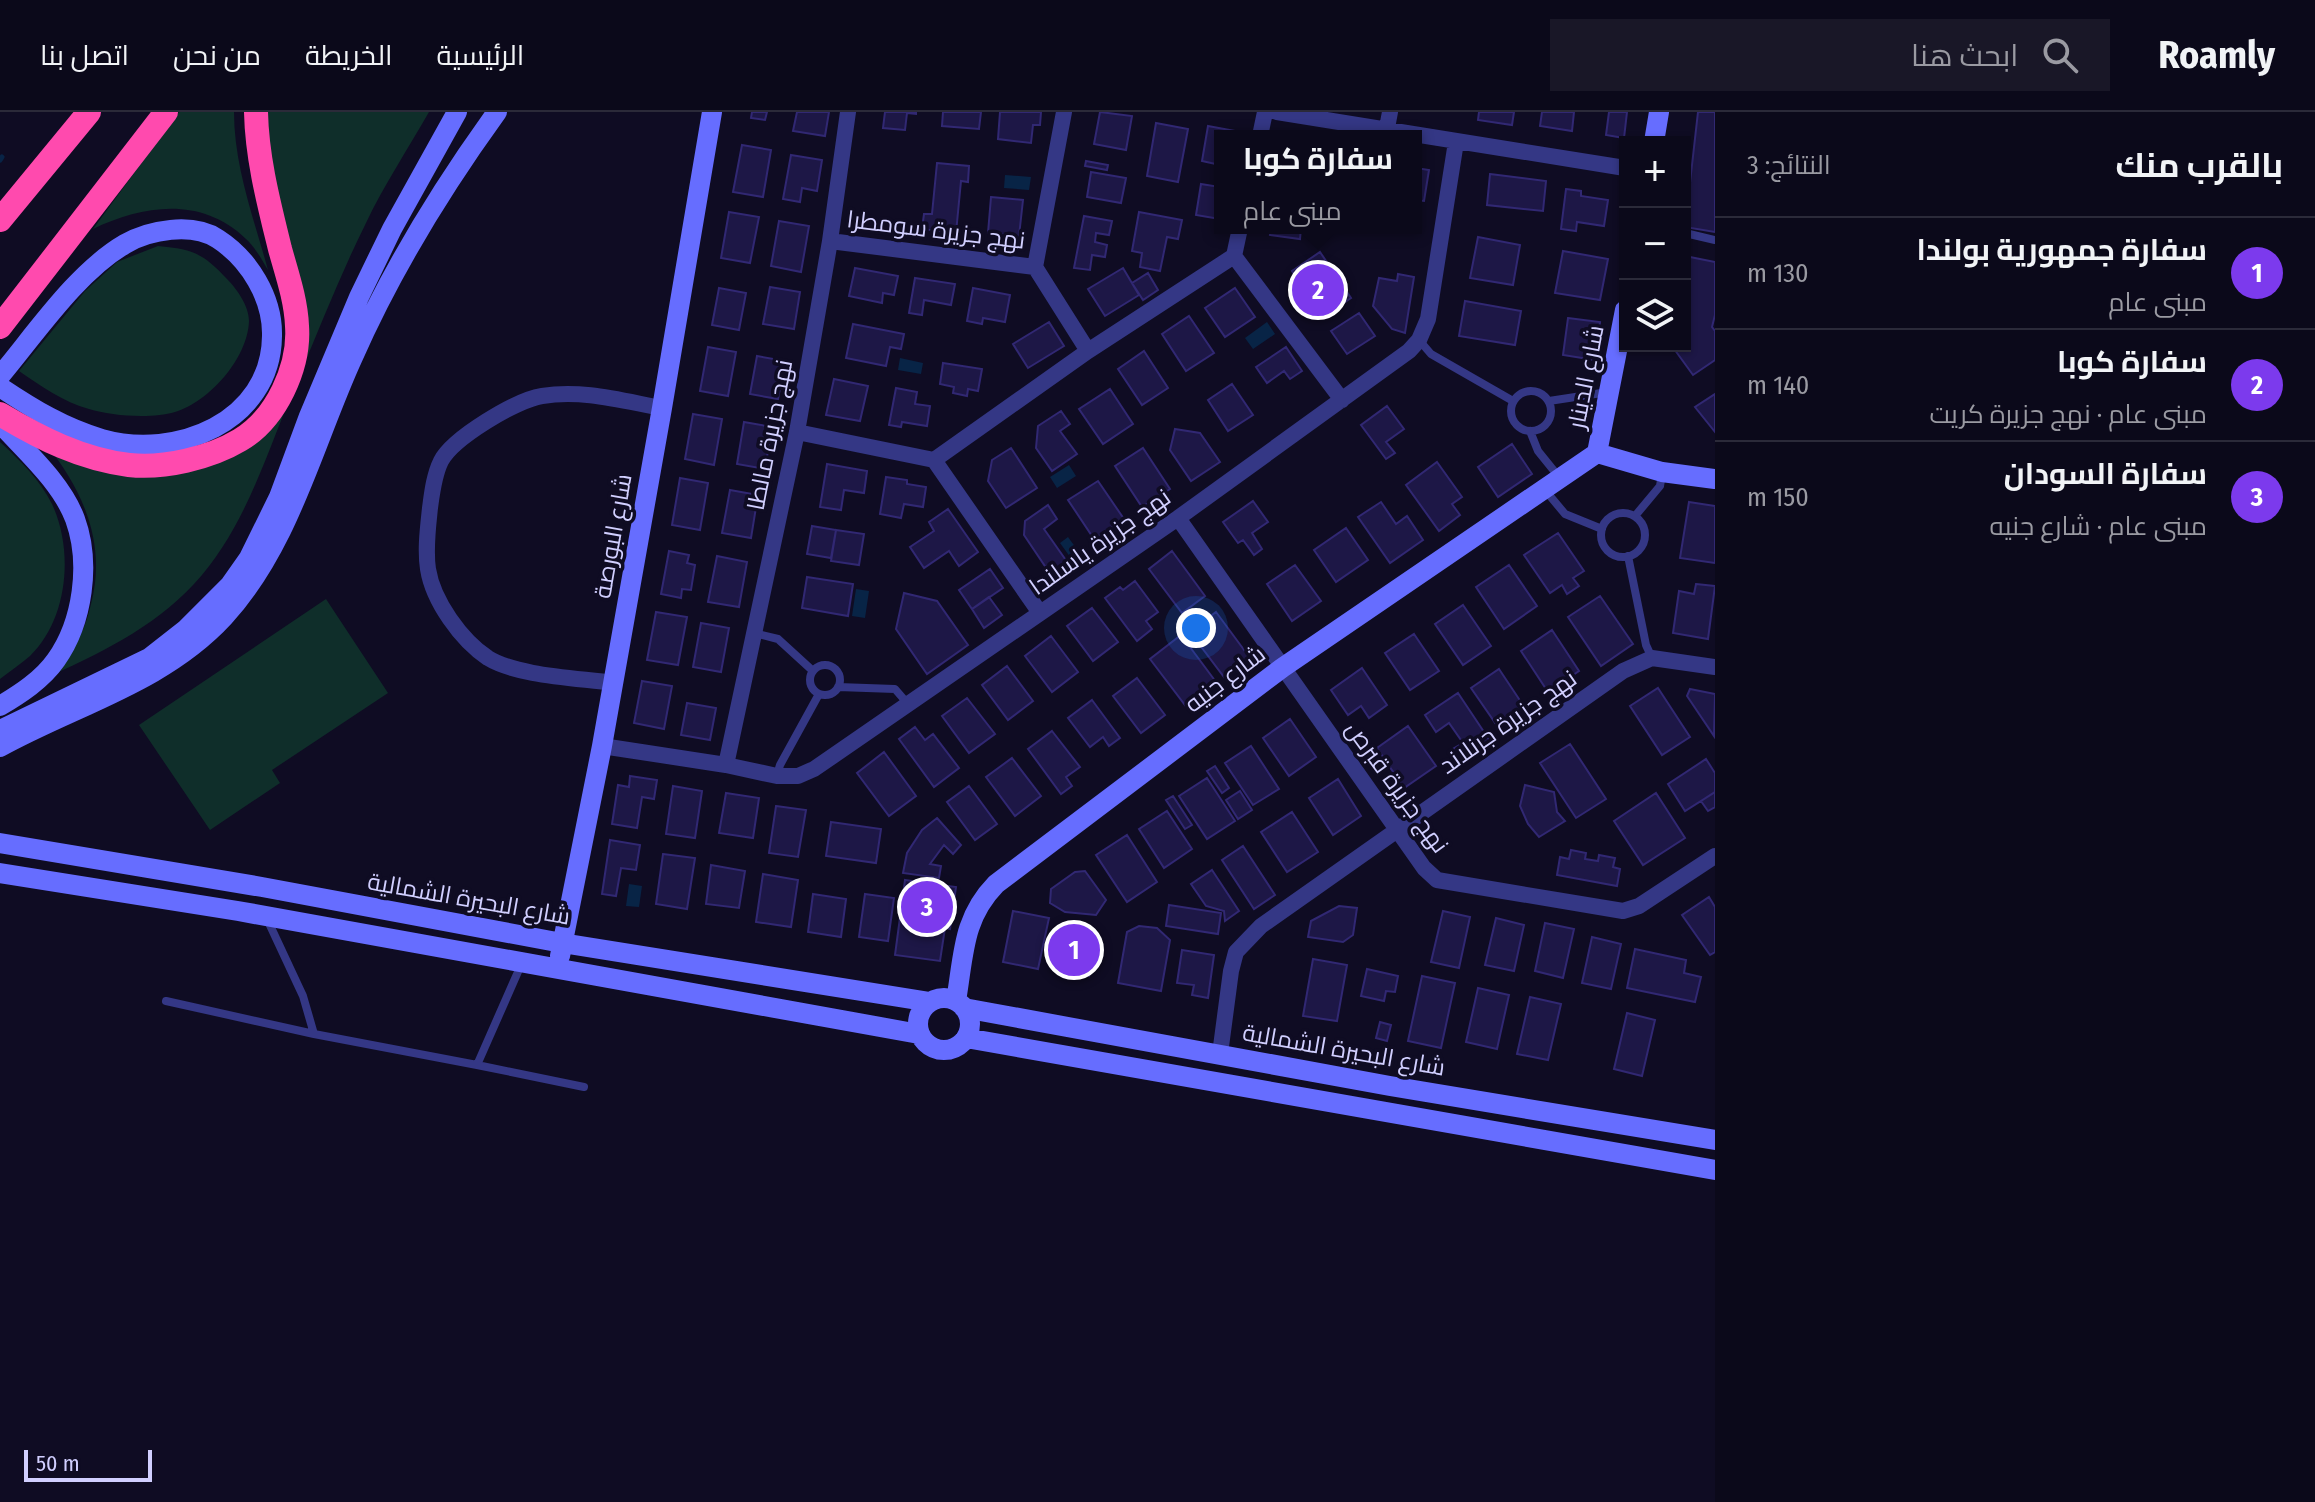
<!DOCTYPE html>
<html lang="ar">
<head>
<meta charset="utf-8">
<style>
	body { margin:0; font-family:"Fira Sans Condensed",Cairo,sans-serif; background:#191727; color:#f1f3f6; direction:rtl }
	.controls { position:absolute; right:24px; top:24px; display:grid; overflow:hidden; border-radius:0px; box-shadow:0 2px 6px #0004 }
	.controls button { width:72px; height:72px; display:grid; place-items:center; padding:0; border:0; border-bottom:2px solid #2b2a39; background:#0b091a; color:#f1f3f6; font:40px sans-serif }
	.scale { position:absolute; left:24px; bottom:20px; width:128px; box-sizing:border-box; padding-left:8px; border:4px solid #d1cfff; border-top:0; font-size:22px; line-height:28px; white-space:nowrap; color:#d1cfff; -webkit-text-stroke:6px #0f0c23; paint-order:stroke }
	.you { position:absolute; left:1196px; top:516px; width:28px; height:28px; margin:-20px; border:6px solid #fff; border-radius:50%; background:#1a73e8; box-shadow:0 0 0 12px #1a73e833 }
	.badge { display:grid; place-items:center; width:52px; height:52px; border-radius:50%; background:#7c3aed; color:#fff; font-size:26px; font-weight:700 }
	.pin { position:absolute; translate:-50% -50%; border:4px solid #fff; box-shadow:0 2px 8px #0006 }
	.popup { position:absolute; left:1214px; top:18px; width:208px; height:104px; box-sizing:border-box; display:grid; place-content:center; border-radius:0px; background:#0b091a; filter:drop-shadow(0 2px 6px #0005); font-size:26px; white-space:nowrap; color:#9a9aa2 }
	.popup b { font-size:30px; color:#f1f3f6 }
	.popup::after { content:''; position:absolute; left:50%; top:100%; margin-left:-16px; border:16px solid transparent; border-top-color:#0b091a }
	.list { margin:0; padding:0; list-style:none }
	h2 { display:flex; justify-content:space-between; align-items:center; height:104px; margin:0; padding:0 32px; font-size:34px }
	h2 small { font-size:26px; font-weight:400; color:#9a9aa2 }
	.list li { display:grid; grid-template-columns:52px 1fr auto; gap:24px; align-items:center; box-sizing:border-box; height:112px; padding:0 32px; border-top:2px solid #2b2a39 }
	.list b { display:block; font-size:30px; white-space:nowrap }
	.list p { margin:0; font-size:26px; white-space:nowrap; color:#9a9aa2 }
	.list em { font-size:26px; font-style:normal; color:#9a9aa2 }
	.icon { flex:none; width:44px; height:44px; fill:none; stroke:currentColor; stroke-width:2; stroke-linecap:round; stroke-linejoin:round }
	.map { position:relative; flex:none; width:1715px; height:1390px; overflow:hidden; direction:ltr }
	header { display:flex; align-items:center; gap:48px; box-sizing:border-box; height:112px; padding:0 40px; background:#0b091a; border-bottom:2px solid #2b2a39 }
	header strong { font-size:38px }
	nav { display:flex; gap:44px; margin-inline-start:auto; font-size:28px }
	.search { width:560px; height:72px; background:#191727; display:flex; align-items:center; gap:20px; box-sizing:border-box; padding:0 28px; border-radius:0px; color:#9a9aa2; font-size:30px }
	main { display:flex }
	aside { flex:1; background:#0b091a }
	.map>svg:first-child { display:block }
</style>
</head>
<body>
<header>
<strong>Roamly</strong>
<div class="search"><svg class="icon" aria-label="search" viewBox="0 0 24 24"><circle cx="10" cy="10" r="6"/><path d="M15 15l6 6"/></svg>ابحث هنا</div>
<nav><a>الرئيسية</a><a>الخريطة</a><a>من نحن</a><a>اتصل بنا</a></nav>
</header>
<main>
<aside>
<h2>بالقرب منك<small>النتائج: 3</small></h2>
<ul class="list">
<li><span class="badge">1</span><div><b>سفارة جمهورية بولندا</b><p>مبنى عام</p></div><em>130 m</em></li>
<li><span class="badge">2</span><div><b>سفارة كوبا</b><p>مبنى عام · نهج جزيرة كريت</p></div><em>140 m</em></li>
<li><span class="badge">3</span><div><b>سفارة السودان</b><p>مبنى عام · شارع جنيه</p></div><em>150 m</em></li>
</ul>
</aside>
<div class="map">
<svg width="1715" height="1390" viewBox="0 0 1715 1390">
	<rect width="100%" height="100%" fill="#0f0c23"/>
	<path fill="#0f2e2a" d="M179,0H234C234,54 254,107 268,158C262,148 255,135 246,127C201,84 144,93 93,117Z
		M264,0H429C408,37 384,73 366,111C341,161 320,215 298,267C268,336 247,415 194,472C152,517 97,543 41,568C53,555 68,541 78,526C85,516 88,504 91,492C107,432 83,378 46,332L145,358L255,316L301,232L268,45Z
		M158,134C192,137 203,141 227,167C237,177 249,194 249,209C248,246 209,290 175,300C152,307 111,304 89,297C63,290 41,274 19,259L85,179L117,150Z
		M0,330C20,348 40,368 52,392C74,439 68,507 30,544C21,552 10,559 0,567Z
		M326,487L388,581L272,658L280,671L210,718L139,613Z"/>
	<path fill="#082446" d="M1005,63L1031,65L1029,78L1004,76Z
		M1267,210L1275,222L1253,237L1245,226Z
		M900,246L923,251L921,262L898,258Z
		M1069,353L1076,364L1057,376L1050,365Z
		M1068,425L1084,447L1076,453L1060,431Z
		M856,477L869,479L865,506L852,504Z
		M629,772L642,774L639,795L626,794Z"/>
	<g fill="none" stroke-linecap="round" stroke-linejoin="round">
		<path stroke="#082446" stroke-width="5" d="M0,48L2,45"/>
	</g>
	<path fill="#1d1746" stroke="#312873" stroke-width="2" d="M752,0H767L765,8L751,6Z
		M797,0H829L825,24L793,19Z
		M885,0H916V2L907,1L905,18L883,16Z
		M943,0H981L979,17L942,14Z
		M1000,0H1041L1040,13H1033L1031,31L998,27Z
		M1100,0L1132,4L1126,38L1094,32Z
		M1479,0H1514L1512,13L1478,8Z
		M1542,0H1574L1572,19L1540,14Z
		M1609,0H1627L1624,26L1606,23Z
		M1698,0H1715V120L1685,115Z
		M1156,11L1188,17L1178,70L1147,64Z
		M1208,14L1246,21L1245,24H1220V53L1202,49Z
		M742,33L771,38L763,85L733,80Z
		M791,43L822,48L817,79L802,76L800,90L783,87Z
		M1086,49L1108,53L1107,58L1085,54Z
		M937,51L969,54L968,70L961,69L956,121L922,117L924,102H932Z
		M1416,56L1429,58L1424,89L1416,88Z
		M1091,60L1126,66L1121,91L1087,85Z
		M1490,62L1546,69L1543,99L1487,93Z
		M1201,72L1220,75V107L1196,103Z
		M1566,77L1581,79V84L1608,88L1604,114L1577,110L1576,119L1561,117Z
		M991,85L1023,88L1019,124L988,121Z
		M729,100L759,105L750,151L721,146Z
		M1139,100L1182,108L1178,127L1167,125L1160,159L1140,155L1142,141L1132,139Z
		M1084,104L1112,109L1109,123L1096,121L1095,130L1107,133L1105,145L1092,143L1090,158L1074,156Z
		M779,109L809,114L801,160L771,154Z
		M1271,116H1301L1300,127L1270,123Z
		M1478,125L1520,133L1513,173L1470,166Z
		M1563,139L1608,147L1600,188L1555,181Z
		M1320,140L1351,186L1323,205L1292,159Z
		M1685,144L1715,150V203L1712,215L1715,219V248L1693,263L1672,234H1685Z
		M855,156L898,164L894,183L883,181L882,191L849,184Z
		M1123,156L1139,183L1105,204L1088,177Z
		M1148,161L1158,178L1143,188L1132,171Z
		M1398,162L1414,165L1405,221L1392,217L1373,194L1379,166L1397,169Z
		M915,166L955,172L951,193L924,188L922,203L909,201Z
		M770,175L800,180L794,217L763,212Z
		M719,176L746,181L739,218L712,213Z
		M973,176L1010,183L1005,210L983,206L982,212L967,209Z
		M1235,176L1255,205L1225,225L1205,196Z
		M1465,189L1521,199L1515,233L1459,224Z
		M1359,201L1375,224L1347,242L1331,219Z
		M1189,204L1214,241L1186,259L1162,222Z
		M1568,206L1600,210L1595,248L1563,243Z
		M1049,210L1064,234L1028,256L1013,232Z
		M853,212L904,222L901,237L890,235L886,254L846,246Z
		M708,235L736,240L728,284L700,279Z
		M1286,235L1302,259L1290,267L1284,259L1267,271L1256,255Z
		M1144,239L1168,276L1142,293L1118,257Z
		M757,244L785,249L778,287L750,282Z
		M943,251L982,257L978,279L968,277L967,284L953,281L954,275L940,272Z
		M834,267L868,274L860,309L826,303Z
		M1232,272L1253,303L1228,319L1208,288Z
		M896,276L917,280L915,292L930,294L927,314L902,310L901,315L889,313Z
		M1110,277L1133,312L1103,332L1079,297Z
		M1715,282V320L1695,295Z
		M1387,294L1404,317L1386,330L1395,341L1386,347L1361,313Z
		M1061,299L1070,312L1060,319L1077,342L1052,359L1036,336L1038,314Z
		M693,302L722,307L714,353L685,347Z
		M744,310L772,315L765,357L737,352Z
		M1175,317L1200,321L1220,350L1191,369L1170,338Z
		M1512,332L1532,362L1498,385L1478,355Z
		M1011,336L1037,376L1006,396L988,369L992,348Z
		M1143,336L1170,377L1142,395L1115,354Z
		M1437,350L1462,385L1452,392L1460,403L1439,419L1406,373Z
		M827,352L867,359L864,381L844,378L841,398L820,395Z
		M886,365L907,368V372L926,375L923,395L904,392L901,406L880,402Z
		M680,366L708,371L700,418L672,413Z
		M1098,369L1124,407L1094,427L1068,388Z
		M730,378L758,383L751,426L722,421Z
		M1253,389L1268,410L1252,421L1262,437L1254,443L1243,428L1238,431L1223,410Z
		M1381,390L1396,412L1407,404L1423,428L1390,451L1358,405Z
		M1689,390L1715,394V451L1680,446Z
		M1048,393L1057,407L1044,417L1070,454L1053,466L1024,423L1025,409Z
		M948,397L978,440L959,454L949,439L924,456L910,435L934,419L929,410Z
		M812,414L836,418L831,446L807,442Z
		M1346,416L1368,448L1336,470L1314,438Z
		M836,418L864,422L859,453L831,449Z
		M1558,421L1584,459L1573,466L1579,474L1567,482L1562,473L1550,481L1524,443Z
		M669,439L689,443L687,451L695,453L691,478L682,477L681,486L661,482Z
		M1172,439L1205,484L1182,501L1149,457Z
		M717,444L747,450L739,495L708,490Z
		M1295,453L1321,489L1292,509L1267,472Z
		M1509,453L1537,494L1504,517L1476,475Z
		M990,457L1003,476L972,497L959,478Z
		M807,465L853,472L848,504L802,496Z
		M1135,469L1158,500L1146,509L1152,517L1137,529L1105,486L1120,475L1123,478Z
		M1696,472L1715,474L1708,527L1673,521L1679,479L1694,482Z
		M904,481L937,489L968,533L927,562L896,517Z
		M1600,484L1633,532L1601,554L1568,505Z
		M989,485L1002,503L984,516L972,497Z
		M1463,493L1491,534L1463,553L1435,512Z
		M1092,496L1118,530L1093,549L1067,514Z
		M656,500L687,505L678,553L647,548Z
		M1216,500L1250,546L1224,565L1190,520Z
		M701,511L729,516L721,560L693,555Z
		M1552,518L1579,559L1548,580L1521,539Z
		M1414,522L1439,559L1410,578L1385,541Z
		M1181,523L1216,570L1185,593L1150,547Z
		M1051,524L1078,560L1052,580L1025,544Z
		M1007,554L1033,589L1008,608L982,573Z
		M1362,556L1387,593L1369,606L1361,594L1348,603L1331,578Z
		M1499,557L1525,596L1498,615L1471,576Z
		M1137,566L1165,603L1141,621L1113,584Z
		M642,569L672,574L664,617L634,611Z
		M1658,576L1690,625L1662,643L1630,594Z
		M1690,577L1715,582L1714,624L1687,584Z
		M1458,581L1490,629L1457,651L1449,639L1463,631L1449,611L1436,620L1425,603Z
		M967,586L995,622L969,641L942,604Z
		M1092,588L1120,626L1109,634L1103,625L1090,635L1068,606Z
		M687,591L716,596L710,628L681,623Z
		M1290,607L1316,645L1289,664L1263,626Z
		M1408,614L1436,654L1404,676L1377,636Z
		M915,615L925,628L933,622L959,656L934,675L899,627Z
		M1052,619L1080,655L1066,665L1072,674L1061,682L1028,637Z
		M1570,632L1606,687L1576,706L1540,651Z
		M1251,634L1279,677L1253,693L1225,651Z
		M884,640L916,684L889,704L857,661Z
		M1012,646L1041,684L1015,704L986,665Z
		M1706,647L1715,661V680L1685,699L1668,672Z
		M1215,654L1229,676L1222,681L1207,659Z
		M630,664L657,668L654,687L642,685L637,716L612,712L618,673L629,675Z
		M1207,666L1235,709L1207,727L1179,684Z
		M1338,667L1361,704L1333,723L1309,686Z
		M1525,673L1554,680L1557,700L1565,709L1539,725L1528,712L1520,694Z
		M673,674L702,679L695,726L666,722Z
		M969,674L997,712L975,728L947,690Z
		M1240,679L1252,698L1238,707L1226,688Z
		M1715,680V695L1708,699L1701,689Z
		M726,681L759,686L753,726L719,721Z
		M1656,681L1685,726L1643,753L1614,709Z
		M1173,684L1192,713L1185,717L1166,688Z
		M776,694L806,698L798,745L769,741Z
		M1167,699L1192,737L1164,756L1139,717Z
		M1292,700L1318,740L1287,760L1261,720Z
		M937,706L961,733L953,742L944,733L930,752L941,754L939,766L903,761L907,741L922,718Z
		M831,710L881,717L876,751L826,744Z
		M1127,723L1157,770L1127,790L1096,743Z
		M610,728L640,733L636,758L621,756L616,784L602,782Z
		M1243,734L1275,783L1254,797L1222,748Z
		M1571,738L1586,741L1585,747L1598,749L1599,743L1615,746L1613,755L1620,757L1617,774L1557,763L1560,745L1569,747Z
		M663,742L695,746L687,797L656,792Z
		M711,753L745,759L739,796L706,792Z
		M1212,758L1239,799L1225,809L1224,799L1206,794L1191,772Z
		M1085,759L1106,788L1096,803L1065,800L1050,791L1051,777L1075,760Z
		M763,762L798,768L791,815L756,810Z
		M905,768L956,775L950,817L945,816L940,849L895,843Z
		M813,782L846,787L841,825L808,820Z
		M865,782L894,786L888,829L859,825Z
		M1709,785L1715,795V840L1710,843L1682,803Z
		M1169,793L1221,801L1218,822L1166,814Z
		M1339,794L1357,796L1353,823L1343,830L1308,825L1311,809Z
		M1013,799L1049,806L1038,857L1003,850Z
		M1443,799L1470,805L1459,856L1431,850Z
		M1496,806L1524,813L1514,859L1485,853Z
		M1545,811L1574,817L1563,866L1535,859Z
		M1063,813L1091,818L1088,833L1095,835L1089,864L1054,858Z
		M1139,814L1157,816L1170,828L1161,879L1118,871L1127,820Z
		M1592,825L1621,832L1611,877L1582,871Z
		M1635,837L1686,848L1684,861L1701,865L1695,890L1627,876Z
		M1182,838L1214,843L1208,886L1192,883L1194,873L1177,871Z
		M1313,847L1347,853L1337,909L1303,904Z
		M1367,857L1398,864L1395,880L1386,879L1384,889L1361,884Z
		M1422,864L1455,871L1441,936L1408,929Z
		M1478,876L1509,883L1497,937L1466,930Z
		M1530,885L1561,892L1548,948L1517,942Z
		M1627,901L1655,908L1642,964L1614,957Z
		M1380,910L1391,913L1387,929L1376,926Z"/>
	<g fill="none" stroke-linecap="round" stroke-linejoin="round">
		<path stroke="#343785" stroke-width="8" d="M1685,121L1715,128
			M1419,228L1431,242L1513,289
			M1511 299a20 20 0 1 1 40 0a20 20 0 1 1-40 0Z
			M1549,289L1608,280
			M1530,319L1538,339L1559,365
			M1545,378L1565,402L1602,417
			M1601 423a22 22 0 1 1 44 0a22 22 0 1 1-44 0Z
			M1635,404L1660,374L1662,362
			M1628,444L1646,533L1652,546
			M754,521L778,527L813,559
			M810 568a15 15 0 1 1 30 0a15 15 0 1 1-30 0Z
			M838,575L895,577L908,592
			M777,663L780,653L819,582
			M268,809L303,884L314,922L477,953L521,853
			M166,889L314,922
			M477,953L584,975"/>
		<path stroke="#343785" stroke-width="16" d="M1277,0L1625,56
			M1387,16L1390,0
			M1260,24L1265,0
			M830,129L1035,155L1064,0
			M1234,144L1342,288
			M1035,155L1088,239
			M797,320L934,348L1088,239L1234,144L1240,116
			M934,348L1040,501
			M1178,406L1424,756L1437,768L1623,799L1639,794L1715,744
			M613,571C578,566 517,564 488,546C461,528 433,489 428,457C425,437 428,415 430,396C432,381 434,363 441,349C453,326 516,288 542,284C582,277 623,289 662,296
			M602,634L726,653L777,664H798L814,657L1178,406L1409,239L1419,228L1428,207L1456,30
			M726,653L797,320L830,129L848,0
			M1220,942L1231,859L1236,840L1261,814L1623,559L1652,546L1715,555"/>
		<path stroke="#666dff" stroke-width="20" d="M1654,30L1659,0
			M0,264C36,221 77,160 125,132C149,118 192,110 218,127C249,147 273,186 272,224C271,310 176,348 102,327C64,316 33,297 0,275
			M0,311C26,340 61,370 75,407C91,451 83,510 56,548C42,568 20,582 0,594
			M1597,341L1625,198
			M1597,341L1662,360L1715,367
			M0,618L149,546L186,517L230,473L249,446L279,385L309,304L359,185L392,117L457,0
			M0,635C76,593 163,571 224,505C290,433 313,332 353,245C391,159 442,76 497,0
			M0,731L262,775L562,831L930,890
			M0,761L238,799L919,922
			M560,844L602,634L662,296L712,0
			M918 912a26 26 0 1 1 52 0a26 26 0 1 1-52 0Z
			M956,889C964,843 962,807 996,772L1282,556L1597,341
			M964,896L1390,974L1715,1028
			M966,926L1715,1058"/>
		<path stroke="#ff4aae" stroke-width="24" d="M0,108L89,0
			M0,215L166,0
			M0,302C40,326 81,347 129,353C163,357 210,346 240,328C276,307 300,255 297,214C296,188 287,162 280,137C269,92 257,47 256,0"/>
	</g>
	<g text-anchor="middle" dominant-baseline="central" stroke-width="7" stroke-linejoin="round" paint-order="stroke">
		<g font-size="24" fill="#d1cfff" stroke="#0f0c23">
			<text transform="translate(936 118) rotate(7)">نهج جزيرة سومطرا</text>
			<text transform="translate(1586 265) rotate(-79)">شارع الدينار</text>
			<text transform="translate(770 323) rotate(-79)">نهج جزيرة مالطا</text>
			<text transform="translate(613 424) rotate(-80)">شارع البورصة</text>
			<text transform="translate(1100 430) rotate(-35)">نهج جزيرة ياسلندا</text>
			<text transform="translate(1225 567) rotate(-37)">شارع جنيه</text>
			<text transform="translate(1508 610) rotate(-35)">نهج جزيرة جرنلاند</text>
			<text transform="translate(1397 675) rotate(54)">نهج جزيرة قبرص</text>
			<text transform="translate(469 787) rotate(10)">شارع البحيرة الشمالية</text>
			<text transform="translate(1344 938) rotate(10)">شارع البحيرة الشمالية</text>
		</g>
	</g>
</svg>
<div class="controls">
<button>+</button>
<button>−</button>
<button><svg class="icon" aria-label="layers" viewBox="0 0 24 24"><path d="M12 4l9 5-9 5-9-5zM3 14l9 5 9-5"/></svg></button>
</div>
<div class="scale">50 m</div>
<div class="you"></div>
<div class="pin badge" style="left:1074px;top:838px">1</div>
<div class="pin badge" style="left:1318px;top:178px">2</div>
<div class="popup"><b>سفارة كوبا</b>مبنى عام</div>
<div class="pin badge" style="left:927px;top:795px">3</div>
</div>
</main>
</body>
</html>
